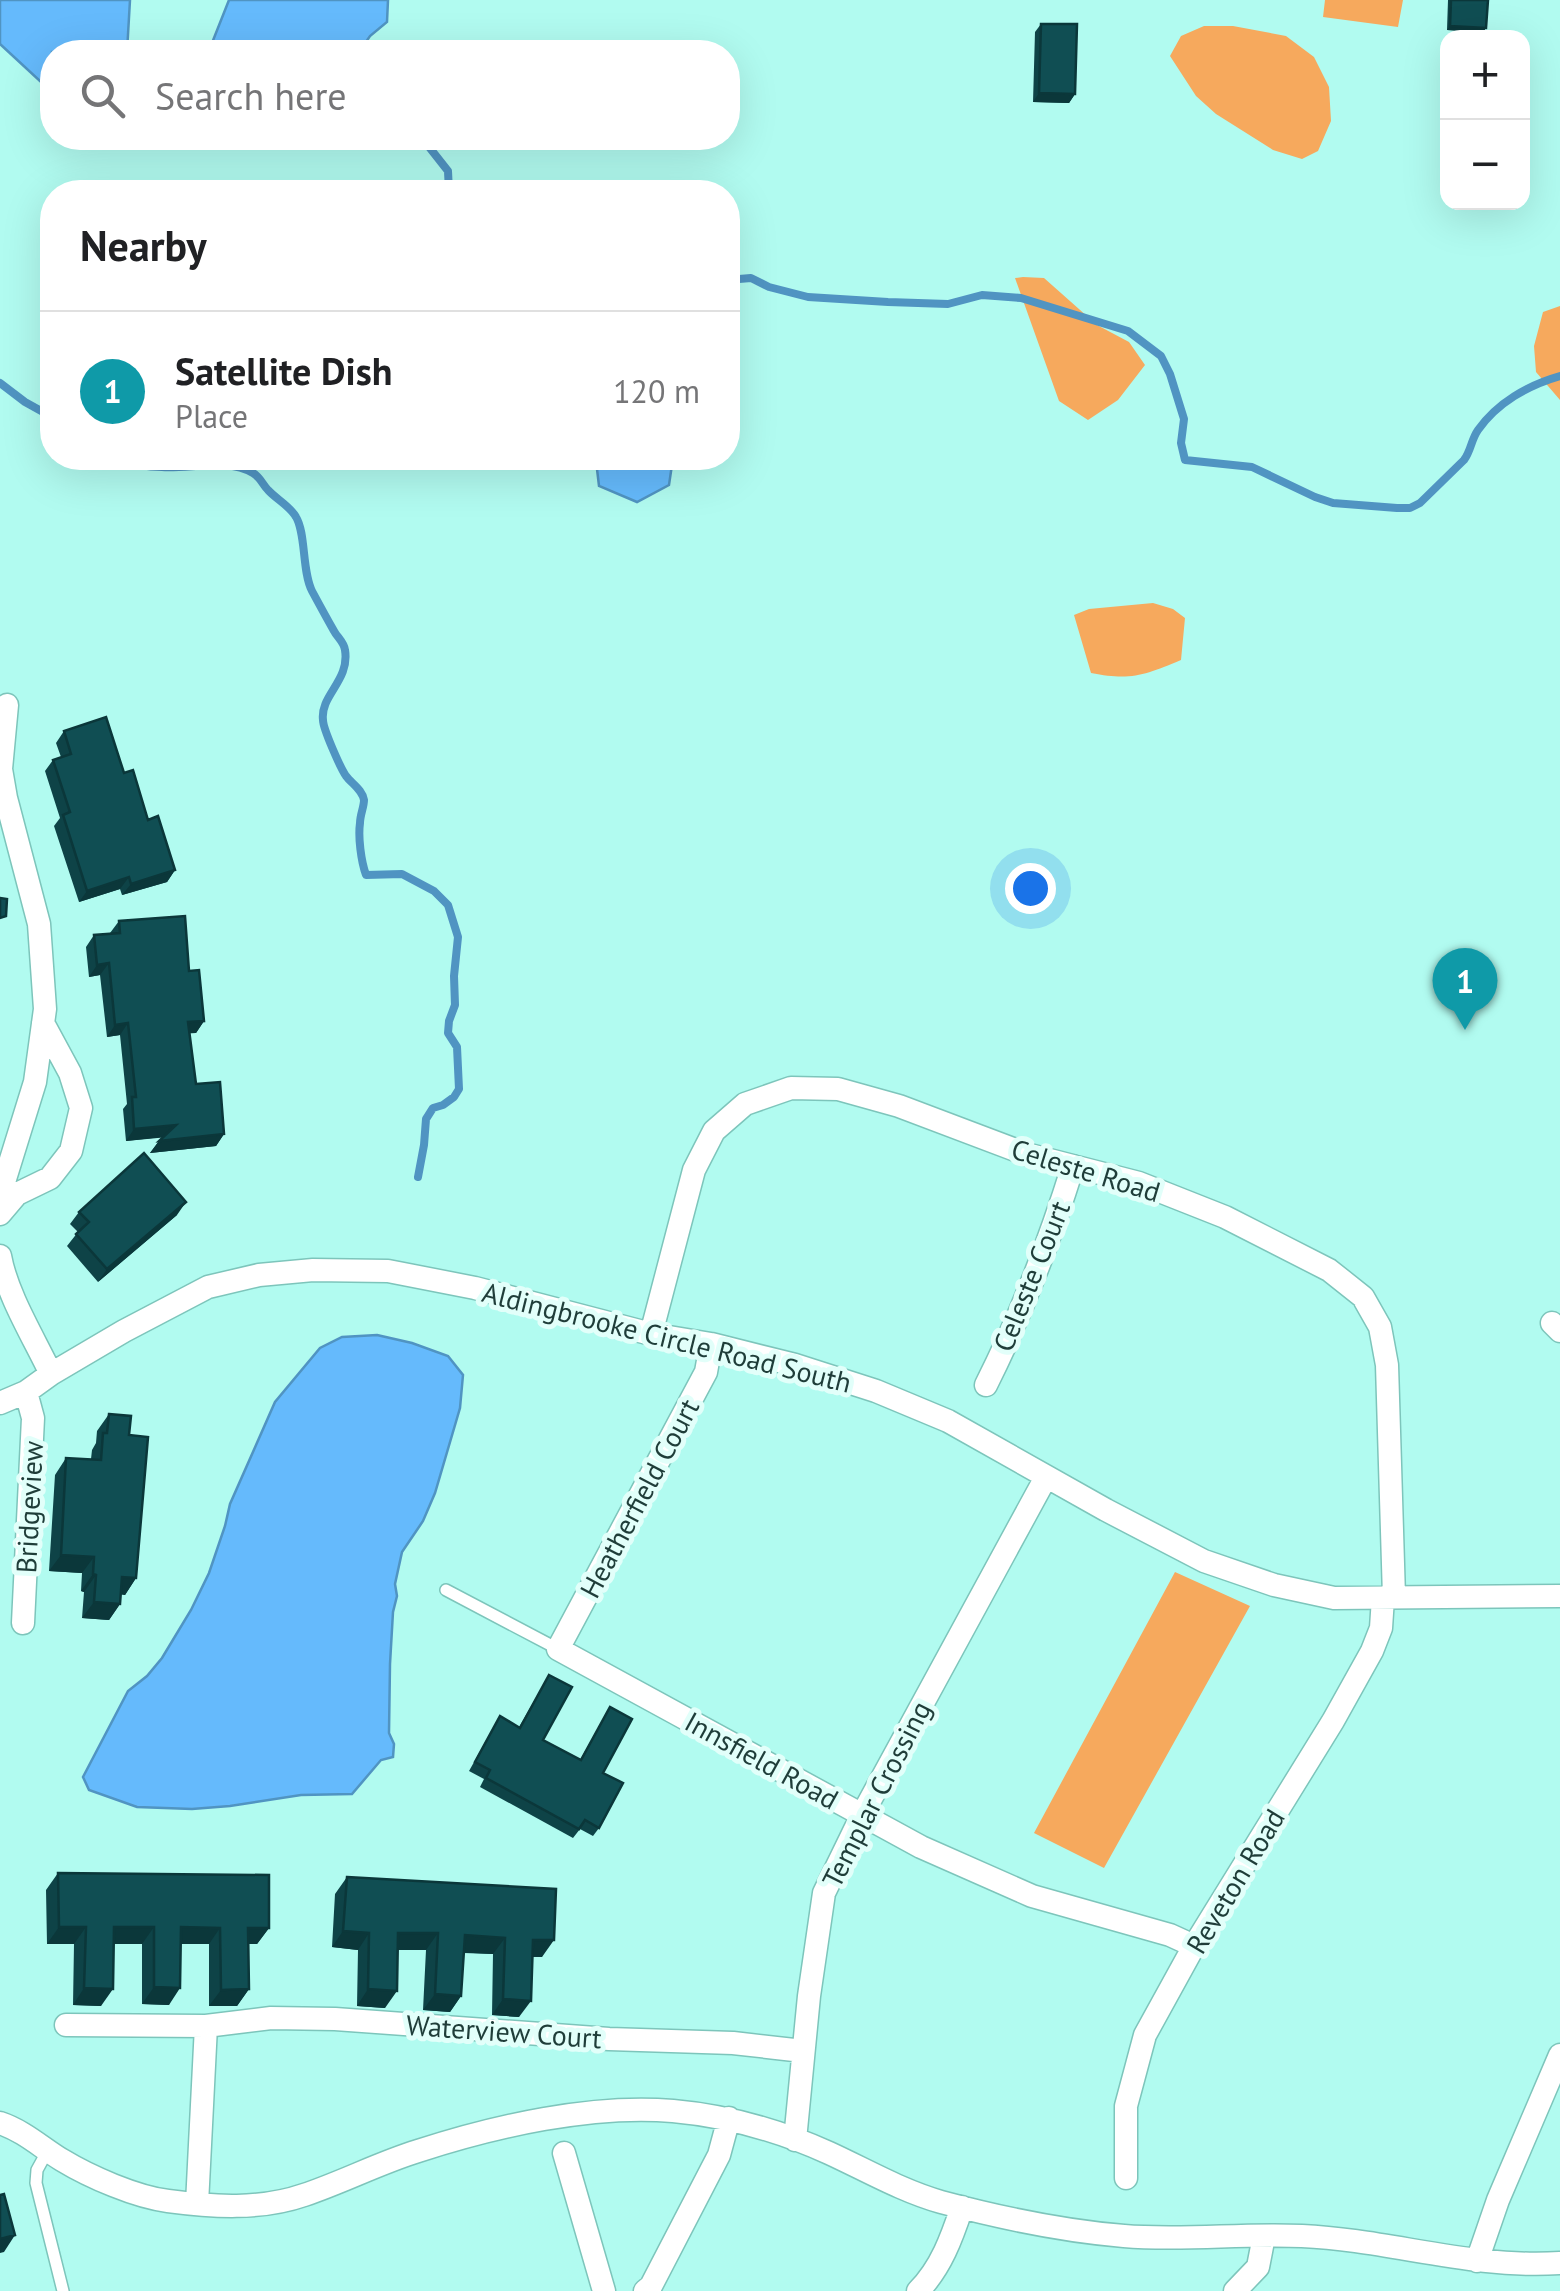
<!DOCTYPE html>
<html lang="en">
<head>
<meta charset="utf-8">
<style>
	body { margin:0; font-family:"PT Sans",sans-serif; background:#f2f2f2; color:#202124 }
	.controls { position:absolute; right:30px; top:30px; display:grid; overflow:hidden; border-radius:20px; box-shadow:0 10px 40px #0002 }
	.controls button { width:90px; height:90px; display:grid; place-items:center; padding:0; border:0; border-bottom:2px solid #e0e0e0; background:#fff; color:#202124; font:50px sans-serif }
	.you { position:absolute; left:1030px; top:888px; width:35px; height:35px; margin:-25px; border:8px solid #fff; border-radius:50%; background:#1a73e8; box-shadow:0 0 0 15px #1a73e833 }
	.badge { display:grid; place-items:center; width:65px; height:65px; border-radius:50%; background:#ba2d61; color:#fff; font-size:32px; font-weight:700 }
	.pin { position:absolute; translate:-50% -82px; filter:drop-shadow(0 2px 5px #0008) }
	.pin::after { content:''; position:absolute; top:52px; width:35px; height:30px; background:inherit; clip-path:polygon(0 0,100% 0,50% 100%) }
	.list { margin:0; padding:0; list-style:none }
	h2 { display:flex; justify-content:space-between; align-items:center; height:130px; margin:0; padding:0 40px; font-size:42px }
	h2 small { font-size:32px; font-weight:400; color:#757577 }
	.list li { display:grid; grid-template-columns:65px 1fr auto; gap:30px; align-items:center; box-sizing:border-box; height:160px; padding:0 40px; border-top:2px solid #e0e0e0 }
	.list b { display:block; font-size:38px; white-space:nowrap }
	.list p { margin:0; font-size:32px; white-space:nowrap; color:#757577 }
	.list em { font-size:32px; font-style:normal; color:#757577 }
	.icon { flex:none; width:55px; height:55px; fill:none; stroke:currentColor; stroke-width:2; stroke-linecap:round; stroke-linejoin:round }
	.map { position:relative; flex:none; width:1560px; height:2291px; overflow:hidden }
	.search { position:absolute; background:#fff; box-shadow:0 10px 40px #0002; left:40px; top:40px; width:700px; height:110px; display:flex; align-items:center; gap:25px; box-sizing:border-box; padding:0 35px; border-radius:40px; color:#757577; font-size:38px }
	.panel { position:absolute; background:#fff; box-shadow:0 10px 40px #0002; left:40px; top:180px; width:700px; height:290px; border-radius:40px }
	.map>svg:first-child { display:block }
</style>
</head>
<body>
<div class="map">
<svg width="1560" height="2291" viewBox="0 0 1560 2291">
	<rect width="100%" height="100%" fill="#b1fbf0"/>
	<path fill="#f6a95d" d="M1325,0H1403L1398,27L1323,17Z
		M1204,26H1233L1286,36L1314,57L1329,87L1331,121L1318,151L1302,159L1273,150L1216,114L1196,96L1170,56L1181,36Z
		M1023,277L1044,278L1097,325L1129,342L1145,365L1118,400L1088,420L1059,401L1015,278Z
		M1560,306V400L1536,372L1534,346L1543,312Z
		M1153,603L1173,609L1185,618L1181,660C1145,675 1131,681 1091,673L1074,615L1089,609Z
		M1175,1572L1250,1606L1104,1868L1034,1833Z"/>
	<path fill="#65bafc" stroke="#5094c2" stroke-width="2.5" d="M0,0H130L127,52H52V88L41,82L0,44Z
		M229,0H388L387,22L370,36L359,52H212V43Z
		M599,458H673L669,485L637,502L599,486L597,469Z
		M377,1335L412,1343L448,1356L463,1375L460,1408L435,1493L423,1521L402,1552L395,1584L397,1596L393,1612L390,1664L389,1733L394,1744L393,1757L381,1760L352,1794L301,1795L230,1806L192,1809L137,1807L89,1790L83,1777L128,1691L147,1676L162,1658L191,1610L209,1573L225,1526L230,1504L275,1402L320,1348L342,1337Z"/>
	<g fill="none" stroke-linecap="round" stroke-linejoin="round">
		<path stroke="#5094c2" stroke-width="8" d="M422,138L448,171L449,192
			M728,285L739,279L751,278L769,287L808,297L888,302L948,304L982,295L1021,298L1128,331L1161,356L1170,374L1184,419L1181,443L1185,460L1252,467L1315,497L1333,503L1397,508H1410L1420,503L1464,460C1471,451 1471,440 1478,430C1497,403 1528,385 1560,376
			M0,383L25,402L43,412L52,423
			M89,458H90
			M118,458C132,464 147,467 162,467C190,469 228,458 253,473C260,477 263,485 268,490C276,499 290,506 296,517C306,533 302,572 312,591C319,604 326,617 334,631C337,637 344,642 345,650C350,681 320,695 323,720C323,729 341,769 346,776C352,784 362,789 364,800C364,807 360,815 360,823C358,837 361,861 366,875L402,874L434,891L448,905L458,937L454,976L455,1005L449,1021L448,1033L457,1047L459,1089L454,1097L443,1105L433,1108L426,1119L424,1145L418,1177"/>
		<defs>
			<path id="service" d="M446,1590L558,1649
				M48,2150L37,2170L36,2183L63,2291"/>
			<path id="minor" d="M0,1195L35,1082L45,1009L39,924L6,798L1,769L7,705
				M0,1214L17,1194L50,1178L71,1151L81,1108L70,1073L43,1023
				M0,1256C7,1295 34,1338 51,1374
				M1552,1323L1560,1331
				M651,1334L694,1170L714,1131L745,1104L791,1088L838,1089L899,1106L1026,1154L1139,1183L1225,1217L1329,1270L1363,1297L1380,1327L1387,1365L1394,1597
				M711,1344L706,1372L558,1649L921,1847L1032,1896L1170,1935L1194,1946
				M986,1385C1022,1313 1049,1243 1073,1166
				M0,1403L26,1392L51,1374L124,1331L208,1287L259,1275L313,1270L388,1271L475,1288L651,1334L711,1344L795,1365L876,1391L948,1421L1106,1510L1204,1561L1274,1585L1334,1598L1560,1596
				M23,1623L33,1418L26,1392
				M66,2025L206,2026
				M0,2123C24,2131 42,2148 62,2160C90,2177 136,2197 168,2201C213,2207 261,2210 304,2195C343,2182 379,2163 418,2151C495,2126 592,2104 673,2111C729,2116 778,2130 829,2153C866,2170 902,2191 941,2202C1001,2218 1062,2231 1124,2236C1183,2241 1243,2233 1302,2236C1389,2240 1472,2269 1560,2263
				M795,2140L809,1996L824,1893L862,1815L1046,1477
				M564,2153L604,2291
				M1126,2178V2106L1145,2035L1194,1946L1333,1721L1372,1651L1381,1628L1383,1598
				M197,2204L206,2026L271,2018L335,2019L609,2039L733,2043L803,2051
				M1477,2261L1498,2200L1560,2055
				M645,2291L651,2286L719,2155L729,2118
				M918,2291C941,2268 952,2237 962,2207
				M1235,2291L1258,2267L1264,2236"/>
		</defs>
		<use href="#service" stroke="#7dc5bb" stroke-width="14"/>
		<use href="#minor" stroke="#7dc5bb" stroke-width="25"/>
		<use href="#service" stroke="#fff" stroke-width="11"/>
		<use href="#minor" stroke="#fff" stroke-width="22"/>
	</g>
	<path fill="#0e4347" d="M1448,0H1488L1486,28L1483,32L1447,30Z
		M1041,24L1075,94L1069,103L1033,102L1035,32Z
		M64,731L124,773L175,870L167,882L122,895L120,889L79,902L54,826L60,818L45,771L53,760L61,757L56,743Z
		M119,921L189,971L204,1021L196,1033H189L196,1084L224,1134L216,1146L150,1153L162,1137L126,1141L123,1109L127,1104L120,1035L107,1037L100,975L89,977L86,947L94,935L110,933Z
		M79,1212L177,1215L98,1282L67,1246L78,1232L70,1224Z
		M109,1414L129,1435L136,1578L125,1595L121,1594L120,1604L109,1620L82,1618L84,1592L81,1591L82,1573L49,1571L55,1475L66,1458L91,1459L92,1450L96,1443L97,1431Z
		M549,1675L543,1740L580,1760L610,1707L599,1828L593,1836L580,1829L573,1838L480,1787L484,1779L469,1771L500,1716L519,1727Z
		M58,1873L269,1928L257,1944H248L249,1989L237,2006H209V1944H181L169,2005L142,2004V1944H114L101,2006L73,2005L74,1944H47L46,1890Z
		M347,1877L556,1889L542,1957H533L519,2017L492,2015L493,1954L464,1953L461,1996L450,2012L423,2010L426,1950H398L385,2008L357,2006L358,1950L332,1947L335,1894Z"/>
	<path fill="#0b373a" d="M1450,26L1486,28L1483,32L1447,30Z
		M1039,93L1075,94L1069,103L1033,102Z
		M175,870L167,882L122,895L131,884Z
		M129,877L120,889L79,902L87,891Z
		M109,963L100,975L89,977L97,965Z
		M204,1021L196,1033L179,1034L188,1022Z
		M128,1023L120,1035L107,1037L115,1025Z
		M176,1125L168,1137L126,1141L134,1129Z
		M224,1134L216,1146L150,1153L159,1141Z
		M186,1202L177,1215L98,1282L107,1269Z
		M61,1555L94,1557L82,1573L49,1571Z
		M93,1574L96,1575L84,1592L81,1591Z
		M122,1577L136,1578L125,1595L111,1593Z
		M94,1602L120,1604L109,1620L82,1618Z
		M59,1927H86L74,1944H47Z
		M114,1927H154L142,1944H102Z
		M181,1927L220,1928L209,1944H169Z
		M248,1928H269L257,1944H236Z
		M343,1931L369,1933L358,1950L332,1947Z
		M398,1933H438L426,1950H386Z
		M465,1935L505,1938L493,1954L453,1952Z
		M533,1940H554L542,1957L521,1956Z
		M154,1987L180,1988L169,2005L142,2004Z
		M84,1988L113,1989L101,2006L73,2005Z
		M249,1989L237,2006H209L221,1990Z
		M368,1989L397,1991L385,2008L357,2006Z
		M435,1994L461,1996L450,2012L423,2010Z
		M503,1999L531,2001L519,2017L492,2015Z
		M15,2235L4,2252L0,2253V2239Z"/>
	<path fill="#104e53" stroke="#0b373a" stroke-width="2.5" d="M1451,0H1488L1486,28L1450,26Z
		M1041,24H1077L1075,94L1039,93Z
		M106,717L124,773L133,770L148,820L158,816L175,870L131,884L129,877L87,891L63,815L70,812L53,760L71,754L64,731Z
		M0,898L7,899L6,916L0,918Z
		M185,916L189,971L199,970L204,1021L188,1022L196,1084L220,1082L224,1134L159,1141L176,1125L134,1129L132,1097H136L128,1023L115,1025L109,963L97,965L94,935L120,933L119,921Z
		M144,1153L186,1202L107,1269L76,1234L89,1222L79,1212Z
		M109,1414L131,1416L129,1435L148,1437L136,1578L122,1577L120,1604L94,1602L96,1575L93,1574L94,1557L61,1555L66,1458L101,1460L103,1433H107Z
		M549,1675L572,1687L543,1740L581,1760L610,1707L632,1719L603,1773L623,1783L599,1828L585,1820L579,1829L486,1778L490,1770L475,1762L500,1716L520,1728Z
		M58,1873L269,1875V1928H248L249,1989L221,1990L220,1928L181,1927L180,1988L154,1987V1927H114L113,1989L84,1988L86,1927H59Z
		M347,1877L556,1889L554,1940H533L531,2001L503,1999L505,1938L465,1935L461,1996L435,1994L438,1933H398L397,1991L368,1989L369,1933L343,1931Z
		M4,2194L15,2235L0,2239V2195Z"/>
	<g text-anchor="middle" dominant-baseline="central" stroke-width="10" stroke-linejoin="round" paint-order="stroke">
		<g font-size="28" fill="#1f3d39" stroke="#e2fffa">
			<text transform="translate(1086 1170) rotate(17)">Celeste Road</text>
			<text transform="translate(1031 1276) rotate(-68)">Celeste Court</text>
			<text transform="translate(667 1337) rotate(14)">Aldingbrooke Circle Road South</text>
			<text transform="translate(639 1498) rotate(-62)">Heatherfield Court</text>
			<text transform="translate(29 1507) rotate(-87)">Bridgeview</text>
			<text transform="translate(762 1760) rotate(29)">Innsfield Road</text>
			<text transform="translate(876 1794) rotate(-63)">Templar Crossing</text>
			<text transform="translate(1235 1881) rotate(-59)">Reveton Road</text>
			<text transform="translate(504 2031) rotate(4)">Waterview Court</text>
		</g>
	</g>
</svg>
<div class="controls">
<button>+</button>
<button>−</button>
</div>
<div class="you"></div>
<div class="pin badge" style="left:1465px;top:1030px;background:#0f9aa8">1</div>
<div class="search"><svg class="icon" aria-label="search" viewBox="0 0 24 24"><circle cx="10" cy="10" r="6"/><path d="M15 15l6 6"/></svg>Search here</div>
<section class="panel">
<h2>Nearby<small></small></h2>
<ul class="list">
<li><span class="badge" style="background:#0f9aa8">1</span><div><b>Satellite Dish</b><p>Place</p></div><em>120 m</em></li>
</ul>
</section>
</div>
</body>
</html>
